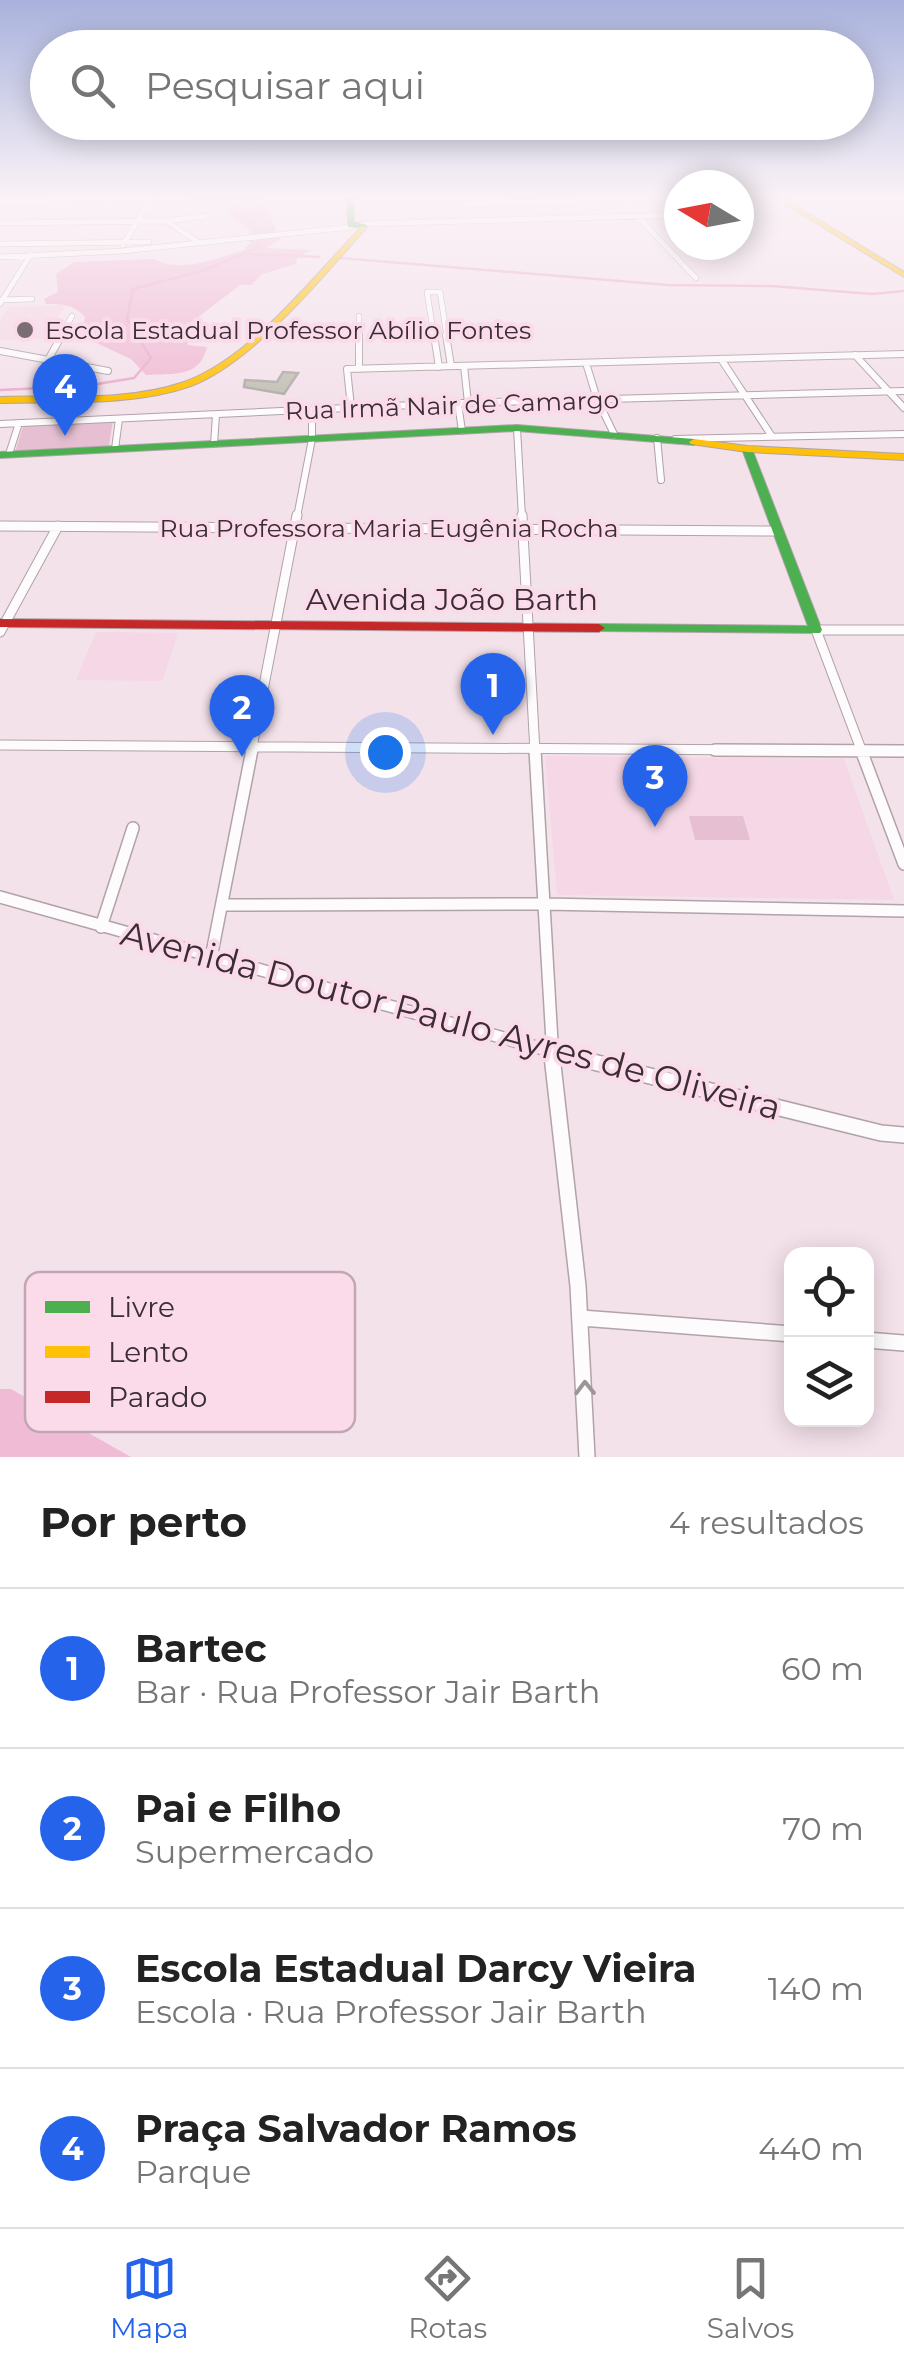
<!DOCTYPE html>
<html lang="pt">
<head>
<meta charset="utf-8">
<style>
	body { margin:0; font-family:Montserrat,sans-serif; background:#f6f6f6; color:#222 }
	.controls { position:absolute; right:30px; bottom:30px; display:grid; overflow:hidden; border-radius:20px; box-shadow:0 5px 25px #0003 }
	.controls button { width:90px; height:90px; display:grid; place-items:center; padding:0; border:0; border-bottom:2px solid #e0e0e0; background:#fff; color:#222; font:50px sans-serif }
	.compass { position:absolute; left:664px; top:170px; width:90px; height:90px; border-radius:50%; background:#fff; box-shadow:0 5px 25px #0003; rotate:280deg }
	.you { position:absolute; left:385px; top:752px; width:35px; height:35px; margin:-25px; border:8px solid #fff; border-radius:50%; background:#1a73e8; box-shadow:0 0 0 15px #1a73e833 }
	.badge { display:grid; place-items:center; width:65px; height:65px; border-radius:50%; background:#2563eb; color:#fff; font-size:32px; font-weight:700 }
	.pin { position:absolute; translate:-50% -82px; filter:drop-shadow(0 2px 5px #0008) }
	.pin::after { content:''; position:absolute; top:52px; width:35px; height:30px; background:inherit; clip-path:polygon(0 0,100% 0,50% 100%) }
	.list { margin:0; padding:0; list-style:none }
	h2 { display:flex; justify-content:space-between; align-items:center; height:130px; margin:0; padding:0 40px; font-size:42px }
	h2 small { font-size:32px; font-weight:400; color:#767676 }
	.list li { display:grid; grid-template-columns:65px 1fr auto; gap:30px; align-items:center; box-sizing:border-box; height:160px; padding:0 40px; border-top:2px solid #e0e0e0 }
	.list b { display:block; font-size:38px; white-space:nowrap }
	.list p { margin:0; font-size:32px; white-space:nowrap; color:#767676 }
	.list em { font-size:32px; font-style:normal; color:#767676 }
	.icon { flex:none; width:55px; height:55px; fill:none; stroke:currentColor; stroke-width:2; stroke-linecap:round; stroke-linejoin:round }
	.map { position:relative; flex:none; width:904px; height:1457px; overflow:hidden }
	.search { position:absolute; background:#fff; box-shadow:0 5px 25px #0003; left:30px; right:30px; top:30px; height:110px; display:flex; align-items:center; gap:25px; box-sizing:border-box; padding:0 35px; border-radius:55px; color:#767676; font-size:38px }
	.sheet { height:770px; background:#fff }
	nav { display:flex; justify-content:space-around; align-items:center; box-sizing:border-box; height:140px; border-top:2px solid #e0e0e0; background:#fff; font-size:28px; color:#767676 }
	nav a { display:grid; justify-items:center; gap:5px }
	nav .on { color:#2563eb }
	.map>svg:first-child { display:block }
</style>
</head>
<body>
<div class="map">
<svg width="904" height="1457" viewBox="0 0 904 1457">
	<rect width="100%" height="100%" fill="#f4e2eb"/>
	<path fill="#f5d7e5" d="M66,305L44,339L0,340V321L8,307Z
		M96,632L178,633L162,681L76,680Z
		M545,756L844,759L894,900L557,895Z"/>
	<path fill="#e6c0d2" d="M113,421L109,446L15,452L23,426Z
		M689,816H743L750,840H695Z"/>
	<path fill="#f0bcd5" d="M192,198H259L255,204L267,207L280,239L266,248L312,250L297,258L296,264L262,274L252,285H240L188,325V330L195,334L187,336L188,345L207,347C200,379 171,373 146,375L131,359L94,342V334L83,326L85,317C73,304 63,304 46,304L44,299L58,292L56,274L74,262L154,259C180,274 218,258 244,250L250,243L249,229L228,214L231,205L180,206Z
		M0,1389H11L131,1457H0Z"/>
	<g fill="none" stroke-linecap="round" stroke-linejoin="round">
		<path stroke="#ebaecc" stroke-width="2.5" d="M248,254L319,257
			M340,258L668,285L772,286L872,294L904,291
			M0,390L85,386L134,378L151,358L127,319L133,289L202,271L259,247L254,225L236,214L235,208L244,198"/>
	</g>
	<path fill="#c4c2b7" stroke="#b3adac" stroke-width="2.5" d="M283,372L298,373L284,394L244,387L245,380L277,382Z"/>
	<g fill="none" stroke-linecap="round" stroke-linejoin="round">
		<defs>
			<path id="street-far4" d="M739,200L755,210L739,213
				M0,202L151,198
				M466,204L673,198
				M637,216L696,278
				M167,221L205,216
				M0,223L166,221L198,242
				M362,224L679,215
				M0,244L149,242
				M123,245L150,200
				M0,257L122,251L351,227
				M1,300L32,299
				M0,304L31,254
				M359,316V337
				M60,337L72,316
				M434,337L427,292H440L447,337"/>
			<path id="street-far3" d="M359,335V369
				M434,335L439,367
				M446,335L451,366
				M0,351L108,371
				M855,355L904,408
				M721,359L771,435
				M48,360L62,335
				M586,363L597,399L615,436
				M464,366L468,403
				M458,403L462,431
				M351,407L347,369L904,354
				M0,424L458,403L904,391
				M517,428L522,517
				M657,438L661,480
				M675,439L904,434
				M214,444L216,415
				M115,449L119,419
				M9,454L19,423
				M297,517L312,439V410"/>
			<path id="street-far2" d="M522,515L535,752
				M0,526L778,531
				M0,632L58,526
				M0,745L904,751
				M251,752L297,515
				M862,752L816,630H904"/>
			<path id="street-far1" d="M535,750L553,1059
				M715,750L904,751
				M861,750L904,864
				M0,897L579,1059
				M222,905L544,904L904,911
				M101,927L133,828
				M211,958L252,750"/>
			<path id="street" d="M552,1056L578,1286L587,1457
				M569,1056L881,1133L904,1135
				M581,1318L792,1334
				M866,1340L904,1343"/>
			<path id="fast" d="M347,198H353L354,222L367,225V227H348Z
				M517,425L694,439L699,442L694,445L517,431L0,458V452Z
				M747,446L752,449L822,630L820,633L595,631L593,628L599,624L808,626L742,449Z"/>
			<path id="slow" d="M775,198H783L904,272V277Z
				M362,226L367,227C324,276 252,363 191,386C131,407 63,401 0,403V397C60,395 126,402 184,382C250,359 314,276 362,226Z
				M694,439L747,446L904,454V460L747,452L691,444L689,442Z"/>
			<path id="jam" d="M0,619L599,624L605,628L599,632L0,627Z"/>
		</defs>
		<use href="#street-far4" stroke="#b0a3a9" stroke-width="6"/>
		<use href="#street-far3" stroke="#b0a3a9" stroke-width="8"/>
		<use href="#street-far2" stroke="#b0a3a9" stroke-width="11"/>
		<use href="#street-far1" stroke="#b0a3a9" stroke-width="14"/>
		<use href="#street" stroke="#b0a3a9" stroke-width="18"/>
		<use href="#fast" stroke="#b0a3a9" stroke-width="2"/>
		<use href="#slow" stroke="#b0a3a9" stroke-width="2"/>
		<use href="#jam" stroke="#b0a3a9" stroke-width="2"/>
		<use href="#street-far4" stroke="#fdfbfc" stroke-width="5"/>
		<use href="#street-far3" stroke="#fdfbfc" stroke-width="6"/>
		<use href="#street-far2" stroke="#fdfbfc" stroke-width="9"/>
		<use href="#street-far1" stroke="#fdfbfc" stroke-width="11"/>
		<use href="#street" stroke="#fdfbfc" stroke-width="15"/>
		<use href="#fast" fill="#4caf50" fill-rule="evenodd"/>
		<use href="#slow" fill="#ffc107" fill-rule="evenodd"/>
		<use href="#jam" fill="#c62828" fill-rule="evenodd"/>
	</g>
	<defs><path id="oneway-chevron" d="M-2-3.5L2.5 0L-2 3.5" fill="none" stroke-width="1.6" stroke-linecap="round" stroke-linejoin="round" transform="scale(2.5)"/></defs>
	<use stroke="#9c9498" href="#oneway-chevron" transform="translate(585 1388) rotate(-91)"/>
	<linearGradient id="sky" x2="0" y2="1"><stop stop-color="#a9b2dd"/><stop offset="0.49" stop-color="#faf2f6"/><stop offset="1" stop-color="#faf2f6" stop-opacity="0"/></linearGradient>
	<rect width="904" height="402" fill="url(#sky)"/>
	<circle fill="#7b6d74" stroke="#fbdbea" stroke-width="4" cx="25" cy="330" r="10"/>
	<g text-anchor="middle" dominant-baseline="central" stroke-width="8" stroke-linejoin="round" paint-order="stroke">
		<g font-size="25" fill="#3a2e34" stroke="#fbdbea" text-anchor="start">
			<text x="45" y="330">Escola Estadual Professor Abílio Fontes</text>
		</g>
		<g font-size="25" fill="#3a2e34" stroke="#fbdbea">
			<text transform="translate(452 405) rotate(-2)">Rua Irmã Nair de Camargo</text>
			<text x="389" y="528">Rua Professora Maria Eugênia Rocha</text>
		</g>
		<g font-size="30" fill="#3a2e34" stroke="#fbdbea">
			<text x="452" y="599">Avenida João Barth</text>
		</g>
		<g font-size="35" fill="#3a2e34" stroke="#fbdbea">
			<text transform="translate(451 1020) rotate(15)">Avenida Doutor Paulo Ayres de Oliveira</text>
		</g>
	</g>
	<rect x="25" y="1272" width="330" height="160" rx="15" fill="#fbdbea" stroke="#c1a7b3" stroke-width="2.5"/>
	<rect x="45" y="1301" width="45" height="12" fill="#4caf50"/>
	<rect x="45" y="1346" width="45" height="12" fill="#ffc107"/>
	<rect x="45" y="1391" width="45" height="12" fill="#c62828"/>
	<g font-size="28" fill="#3a2e34">
		<text x="108" y="1317">Livre</text>
		<text x="108" y="1362">Lento</text>
		<text x="108" y="1407">Parado</text>
	</g>
</svg>
<div class="controls">
<button><svg class="icon" aria-label="locate" viewBox="0 0 24 24"><circle cx="12" cy="12" r="6"/><path d="M12 2v4M12 18v4M2 12h4M18 12h4"/></svg></button>
<button><svg class="icon" aria-label="layers" viewBox="0 0 24 24"><path d="M12 4l9 5-9 5-9-5zM3 14l9 5 9-5"/></svg></button>
</div>
<svg class="compass" viewBox="-18 -18 36 36"><path d="M0-13l5 13h-10z" fill="#e53935"/><path d="M0 13l5-13h-10z" fill="#767676"/></svg>
<div class="you"></div>
<div class="pin badge" style="left:493px;top:735px">1</div>
<div class="pin badge" style="left:242px;top:757px">2</div>
<div class="pin badge" style="left:655px;top:827px">3</div>
<div class="pin badge" style="left:65px;top:436px">4</div>
<div class="search"><svg class="icon" aria-label="search" viewBox="0 0 24 24"><circle cx="10" cy="10" r="6"/><path d="M15 15l6 6"/></svg>Pesquisar aqui</div>
</div>
<section class="sheet">
<h2>Por perto<small>4 resultados</small></h2>
<ul class="list">
<li><span class="badge">1</span><div><b>Bartec</b><p>Bar · Rua Professor Jair Barth</p></div><em>60 m</em></li>
<li><span class="badge">2</span><div><b>Pai e Filho</b><p>Supermercado</p></div><em>70 m</em></li>
<li><span class="badge">3</span><div><b>Escola Estadual Darcy Vieira</b><p>Escola · Rua Professor Jair Barth</p></div><em>140 m</em></li>
<li><span class="badge">4</span><div><b>Praça Salvador Ramos</b><p>Parque</p></div><em>440 m</em></li>
</ul>
</section>
<nav>
<a class="on"><svg class="icon" aria-label="map" viewBox="0 0 24 24"><path d="M3 6l6-2 6 2 6-2v14l-6 2-6-2-6 2zM9 4v14M15 6v14"/></svg>Mapa</a>
<a><svg class="icon" aria-label="directions" viewBox="0 0 24 24"><path d="M12 3l9 9-9 9-9-9zM9 14v-3h6M13 9l2 2-2 2"/></svg>Rotas</a>
<a><svg class="icon" aria-label="saved" viewBox="0 0 24 24"><path d="M7 4h10v16l-5-4-5 4z"/></svg>Salvos</a>
</nav>
</body>
</html>
